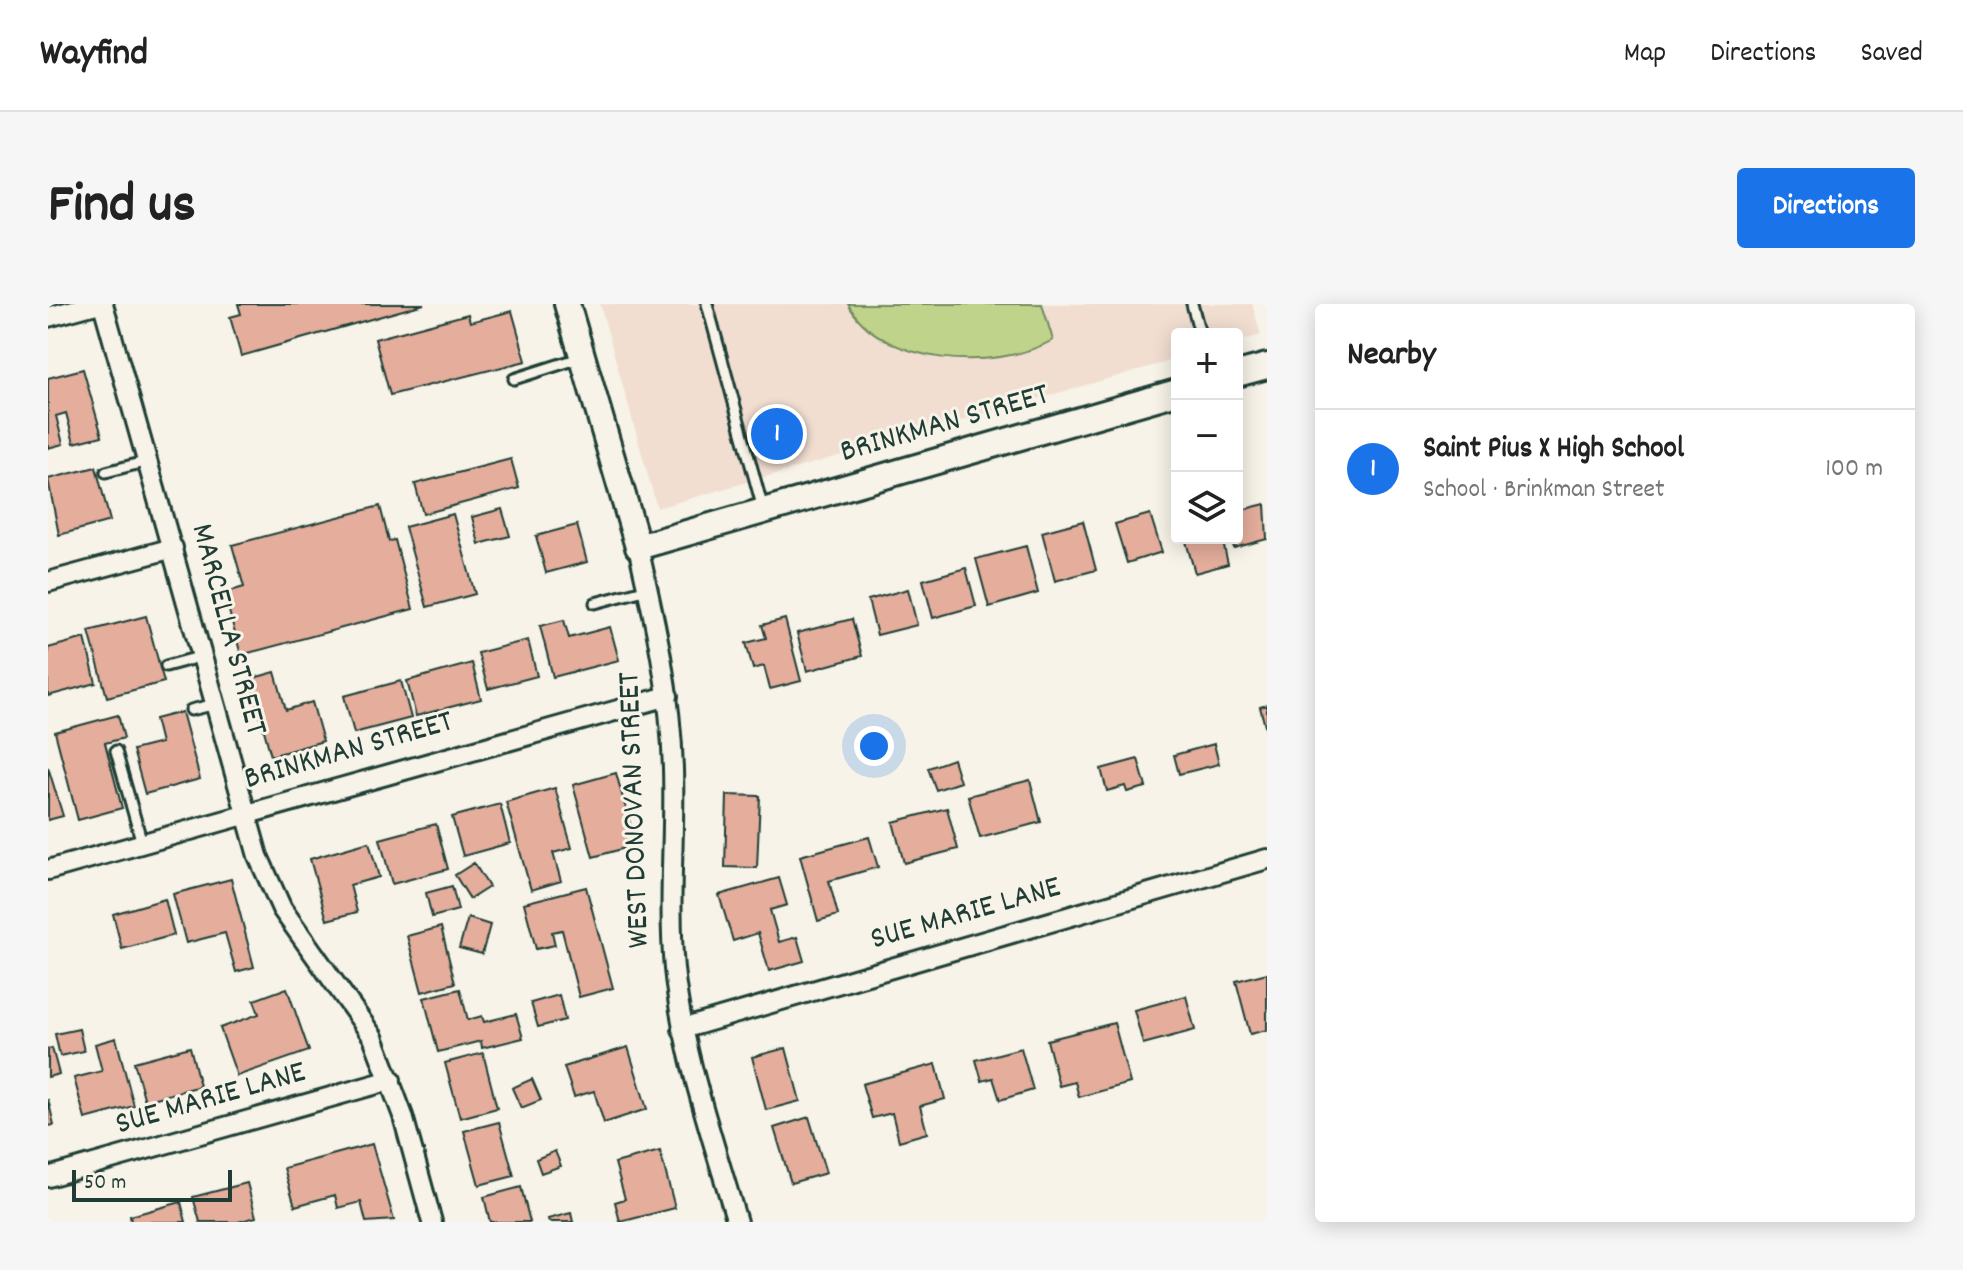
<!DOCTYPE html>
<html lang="en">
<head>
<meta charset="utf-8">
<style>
	body { margin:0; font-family:Dekko,sans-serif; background:#f6f6f6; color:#222 }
	.controls { position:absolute; right:24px; top:24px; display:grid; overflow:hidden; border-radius:8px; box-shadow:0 4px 20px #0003 }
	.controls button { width:72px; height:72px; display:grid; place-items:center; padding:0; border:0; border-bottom:2px solid #e0e0e0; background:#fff; color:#222; font:40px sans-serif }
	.scale { position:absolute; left:24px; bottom:20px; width:160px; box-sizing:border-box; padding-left:8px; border:4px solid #1f3d34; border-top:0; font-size:22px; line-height:28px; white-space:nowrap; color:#1f3d34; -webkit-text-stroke:6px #f7f3e8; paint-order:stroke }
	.you { position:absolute; left:826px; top:442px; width:28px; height:28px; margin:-20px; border:6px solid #fff; border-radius:50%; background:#1a73e8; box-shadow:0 0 0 12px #1a73e833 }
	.badge { display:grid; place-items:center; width:52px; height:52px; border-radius:50%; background:#1a73e8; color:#fff; font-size:26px; font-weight:700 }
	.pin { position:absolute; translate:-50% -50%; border:4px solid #fff; box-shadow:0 2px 8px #0006 }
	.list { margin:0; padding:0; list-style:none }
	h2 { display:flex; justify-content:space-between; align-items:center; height:104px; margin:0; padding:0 32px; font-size:34px }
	h2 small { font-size:26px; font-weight:400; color:#767676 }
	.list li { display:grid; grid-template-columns:52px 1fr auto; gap:24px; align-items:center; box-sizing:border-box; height:120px; padding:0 32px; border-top:2px solid #e0e0e0 }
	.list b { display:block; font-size:30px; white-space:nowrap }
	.list p { margin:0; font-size:26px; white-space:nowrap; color:#767676 }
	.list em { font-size:26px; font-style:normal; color:#767676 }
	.icon { flex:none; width:44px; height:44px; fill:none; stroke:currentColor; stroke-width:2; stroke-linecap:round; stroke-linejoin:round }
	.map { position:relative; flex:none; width:1219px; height:918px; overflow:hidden; border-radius:8px }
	header { display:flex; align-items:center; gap:48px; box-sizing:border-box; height:112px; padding:0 40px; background:#fff; border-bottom:2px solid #e0e0e0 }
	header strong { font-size:38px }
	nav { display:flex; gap:44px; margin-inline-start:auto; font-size:28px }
	.intro { display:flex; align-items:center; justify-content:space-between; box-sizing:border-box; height:192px; padding:0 48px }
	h1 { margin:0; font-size:56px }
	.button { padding:20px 36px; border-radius:8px; background:#1a73e8; color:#fff; font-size:28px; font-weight:700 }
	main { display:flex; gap:48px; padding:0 48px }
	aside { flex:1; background:#fff; border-radius:8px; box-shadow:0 4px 20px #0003 }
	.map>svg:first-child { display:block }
</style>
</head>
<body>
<header>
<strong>Wayfind</strong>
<nav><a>Map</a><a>Directions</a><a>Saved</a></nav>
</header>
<div class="intro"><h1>Find us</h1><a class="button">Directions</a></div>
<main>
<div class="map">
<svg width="1219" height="918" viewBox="0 0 1219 918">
	<rect width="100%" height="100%" fill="#f7f3e8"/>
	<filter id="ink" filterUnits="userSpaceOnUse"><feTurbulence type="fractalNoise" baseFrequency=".0125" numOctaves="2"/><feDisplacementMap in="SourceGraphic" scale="16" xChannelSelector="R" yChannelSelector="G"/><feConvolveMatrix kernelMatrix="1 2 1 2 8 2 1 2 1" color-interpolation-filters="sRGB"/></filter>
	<g filter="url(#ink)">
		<path fill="#f1ded1" d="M552,0H1204L1213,31L1189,38V30H1129V55L609,204Z"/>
		<path fill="#bfd48a" stroke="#6f885f" stroke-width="2" d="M800,0H994L1005,36C948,68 834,63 800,0Z"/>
		<path fill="#e4ad9c" stroke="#1f3d34" stroke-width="2" d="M190,0H376L193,52L182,13L193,10Z
			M464,7L478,57L342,91L327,35L420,10L422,18Z
			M35,65L54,132L26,139L18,109L8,112L15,140L0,144V74Z
			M463,155L471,184L375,210L367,180Z
			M48,163L62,217L11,231L0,175Z
			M1217,200L1219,235L1186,244L1183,234H1189V207Z
			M332,202L341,237L347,236L365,305L193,351L176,289L196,283L184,241Z
			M454,205L462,232L431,240L424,213Z
			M405,210L427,290L379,303L357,223Z
			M1102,210L1114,248L1079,259L1067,220Z
			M1035,217L1048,266L1007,277L994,228Z
			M529,221L539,258L498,269L488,232Z
			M1137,234H1174L1180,260L1147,269Z
			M978,242L990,289L941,303L928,255Z
			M918,264L928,302L885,314L875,276Z
			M860,285L869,321L829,331L820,296Z
			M98,312L116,378L59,393L41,327Z
			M737,315L753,377L722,385L716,362L705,365L698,339L718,334L714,321Z
			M804,315L814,352L759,367L749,329Z
			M516,316L521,334L562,323L571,356L505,373L492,322Z
			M37,334L48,379L0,392V344Z
			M480,336L489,372L440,385L430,349Z
			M424,359L433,395L368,412L359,377Z
			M227,368L238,406L264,398L275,437L223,452L202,375Z
			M353,377L363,414L306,429L296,392Z
			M1219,401V430L1212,403Z
			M134,408L152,475L97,490L85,446L113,439L107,415Z
			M70,411L76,434L57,439L74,504L30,516L7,428Z
			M1166,440L1171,460L1131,470L1126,451Z
			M905,455L912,478L888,486L880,464Z
			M1090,455L1098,483L1079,488L1077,482L1059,487L1053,465Z
			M0,463L15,512L0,516Z
			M568,469L588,541L545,553L525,481Z
			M982,476L993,518L932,534L920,492Z
			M507,484L524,544L505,549L513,577L483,586L458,498Z
			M679,491L712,492L709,564L677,563Z
			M452,500L462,539L415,552L404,513Z
			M899,504L910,545L856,559L845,518Z
			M388,520L400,565L344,580L332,535Z
			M821,533L830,563L781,577L790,611L770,617L752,552Z
			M321,538L331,573L302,581L309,608L279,616L262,555Z
			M426,559L441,583L422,595L407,571Z
			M731,574L739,601L722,606L731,638L749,633L756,657L721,667L710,629L685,637L671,591Z
			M183,575L206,663L188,668L177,629L138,639L125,590Z
			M404,582L410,606L384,613L378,589Z
			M538,583L565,684L531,693L514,626L504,628L507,641L488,645L476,599Z
			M117,595L126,631L74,645L65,610Z
			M420,614L442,621L434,650L411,644Z
			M393,623L407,679L374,688L359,632Z
			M1219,669V726L1202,730L1188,677Z
			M239,684L261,747L189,772L172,724L211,710L206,696Z
			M412,685L420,716L434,712L436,718L468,710L475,734L434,744L433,737L390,748L376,694Z
			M511,691L517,716L490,723L483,699Z
			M1138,692L1147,726L1095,740L1086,706Z
			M1066,719L1082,779L1031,793L1027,778L1011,782L999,736Z
			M31,725L36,747L12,752L7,730Z
			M68,734L86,802L37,815L26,774L54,767L47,740Z
			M142,743L152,782L97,797L86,758Z
			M580,743L599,805L556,819L546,787L526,793L516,763Z
			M4,744L11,770L0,773V745Z
			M738,744L752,797L718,806L704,753Z
			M973,744L985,786L952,796L945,774L934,777L928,756Z
			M435,749L449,804L412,814L397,759Z
			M888,760L897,795L872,802L879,829L851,837L844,809L824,814L814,780Z
			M484,775L493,796L473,804L464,784Z
			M0,795L6,821L0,822Z
			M761,813L778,869L743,879L726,824Z
			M451,818L466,872L431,881L416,827Z
			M324,840L346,916L318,918L313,898L290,904L287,891L247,902L236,864Z
			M507,847L513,862L493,869L488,855Z
			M612,847L627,904L572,918L567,898L577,895L567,859Z
			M199,879L208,913L190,918H152L145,893Z
			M473,883L482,918H442L436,893Z
			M133,898L138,918H83L82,912Z
			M523,909L525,918H501L500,915Z"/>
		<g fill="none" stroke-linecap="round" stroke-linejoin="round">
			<defs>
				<path id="lane" d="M659,0L715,205
					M1144,0L1152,30
					M466,75L535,53
					M58,168L100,157
					M547,299L600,285
					M118,362L155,352
					M143,406L168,400
					M68,447L94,539"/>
				<path id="street" d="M55,0L210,552L234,605L325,733L355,812L384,918
					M0,13L48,0
					M590,243C607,317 623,389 625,465C627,531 620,598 626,665C635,751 665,835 689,918
					M0,278L125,244
					M0,566L620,392
					M634,725L1219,555
					M0,873L343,776"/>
				<path id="secondary" d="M519,0L590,243L1129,88
					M1189,70L1219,62"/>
			</defs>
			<use href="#lane" stroke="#1f3d34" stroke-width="15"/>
			<use href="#street" stroke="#1f3d34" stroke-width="24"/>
			<use href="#secondary" stroke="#1f3d34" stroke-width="30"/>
			<use href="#lane" stroke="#f7f3e8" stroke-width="9"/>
			<use href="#street" stroke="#f7f3e8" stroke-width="18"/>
			<use href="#secondary" stroke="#f7f3e8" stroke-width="24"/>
		</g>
	</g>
	<g text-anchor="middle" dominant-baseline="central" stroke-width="6" stroke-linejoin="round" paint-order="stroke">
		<g font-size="32" fill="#1f3d34" stroke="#f7f3e8">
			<text transform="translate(897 121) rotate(-16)">BRINKMAN STREET</text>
			<text transform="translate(179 326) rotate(75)">MARCELLA STREET</text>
			<text transform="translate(301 448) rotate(-16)">BRINKMAN STREET</text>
			<text transform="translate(588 506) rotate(-92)">WEST DONOVAN STREET</text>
			<text transform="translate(918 611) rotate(-16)">SUE MARIE LANE</text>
			<text transform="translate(163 796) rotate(-16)">SUE MARIE LANE</text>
		</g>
	</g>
</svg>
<div class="controls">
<button>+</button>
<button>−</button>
<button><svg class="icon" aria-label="layers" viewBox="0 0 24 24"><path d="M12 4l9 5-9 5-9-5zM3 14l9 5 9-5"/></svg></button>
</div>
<div class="scale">50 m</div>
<div class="you"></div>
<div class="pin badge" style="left:729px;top:130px">1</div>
</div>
<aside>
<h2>Nearby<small></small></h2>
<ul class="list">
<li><span class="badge">1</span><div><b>Saint Pius X High School</b><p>School · Brinkman Street</p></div><em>100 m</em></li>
</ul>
</aside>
</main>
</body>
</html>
